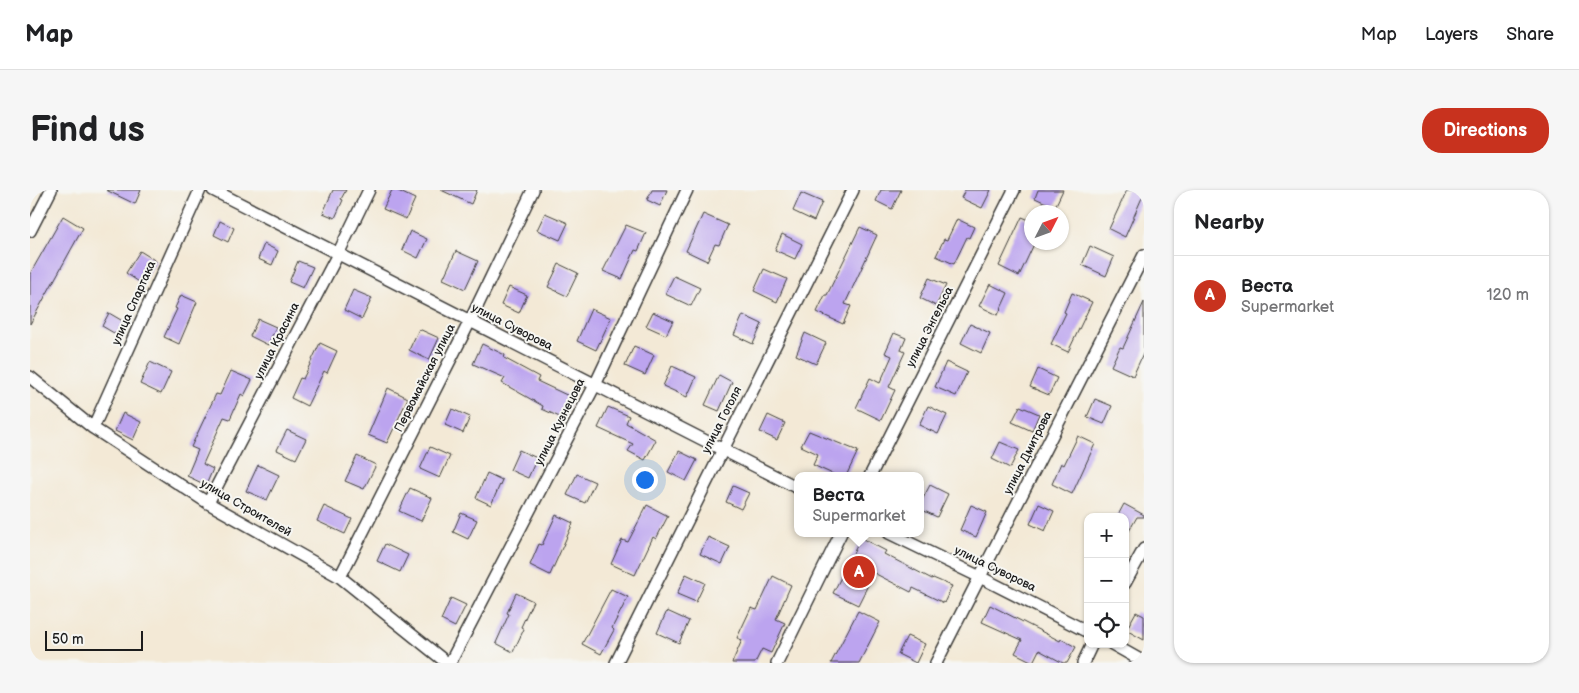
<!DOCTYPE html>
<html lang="en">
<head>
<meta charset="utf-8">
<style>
	body { margin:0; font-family:"Balsamiq Sans",sans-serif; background:#f6f6f6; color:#202124 }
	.controls { position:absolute; right:15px; bottom:15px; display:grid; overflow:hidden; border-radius:10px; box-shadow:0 1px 4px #0004 }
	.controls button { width:45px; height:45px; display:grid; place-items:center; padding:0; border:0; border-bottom:1px solid #e0e0e0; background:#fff; color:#202124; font:25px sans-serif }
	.compass { position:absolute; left:994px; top:15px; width:45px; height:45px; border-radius:50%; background:#fff; box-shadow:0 1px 4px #0004; rotate:48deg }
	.scale { position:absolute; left:15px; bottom:12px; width:98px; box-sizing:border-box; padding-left:5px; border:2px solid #1c1c1c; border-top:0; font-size:14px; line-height:18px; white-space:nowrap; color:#1c1c1c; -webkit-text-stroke:4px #f6f6f2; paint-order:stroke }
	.you { position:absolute; left:614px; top:289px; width:18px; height:18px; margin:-12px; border:4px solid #fff; border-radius:50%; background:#1a73e8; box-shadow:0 0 0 8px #1a73e833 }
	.badge { display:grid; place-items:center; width:32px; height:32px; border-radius:50%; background:#c8321e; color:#fff; font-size:16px; font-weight:700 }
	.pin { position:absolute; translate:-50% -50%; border:2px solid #fff; box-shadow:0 1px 5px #0006 }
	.popup { position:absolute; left:764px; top:282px; width:130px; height:65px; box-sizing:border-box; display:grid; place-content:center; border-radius:10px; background:#fff; filter:drop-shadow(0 1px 4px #0005); font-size:16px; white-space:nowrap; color:#757577 }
	.popup b { font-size:19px; color:#202124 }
	.popup::after { content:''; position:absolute; left:50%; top:100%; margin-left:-10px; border:10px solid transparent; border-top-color:#fff }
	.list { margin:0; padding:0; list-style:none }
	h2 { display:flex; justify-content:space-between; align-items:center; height:65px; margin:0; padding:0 20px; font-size:21px }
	h2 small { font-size:16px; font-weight:400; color:#757577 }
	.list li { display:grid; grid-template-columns:32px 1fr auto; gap:15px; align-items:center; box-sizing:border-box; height:80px; padding:0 20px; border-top:1px solid #e0e0e0 }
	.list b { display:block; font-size:19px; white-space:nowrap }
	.list p { margin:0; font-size:16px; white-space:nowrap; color:#757577 }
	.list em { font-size:16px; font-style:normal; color:#757577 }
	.icon { flex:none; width:28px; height:28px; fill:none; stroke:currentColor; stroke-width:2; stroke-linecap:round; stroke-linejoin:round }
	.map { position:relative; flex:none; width:1114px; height:473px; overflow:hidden; border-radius:20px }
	header { display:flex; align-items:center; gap:30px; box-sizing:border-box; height:70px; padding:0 25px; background:#fff; border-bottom:1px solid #e0e0e0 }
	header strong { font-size:24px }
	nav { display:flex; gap:28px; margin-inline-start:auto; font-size:18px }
	.intro { display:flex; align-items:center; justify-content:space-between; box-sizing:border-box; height:120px; padding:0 30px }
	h1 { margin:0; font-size:35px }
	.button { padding:12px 22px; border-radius:20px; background:#c8321e; color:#fff; font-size:18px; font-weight:700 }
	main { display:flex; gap:30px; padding:0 30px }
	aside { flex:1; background:#fff; border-radius:20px; box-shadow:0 1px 4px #0004 }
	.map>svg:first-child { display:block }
</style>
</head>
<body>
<header>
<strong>Map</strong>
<nav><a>Map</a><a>Layers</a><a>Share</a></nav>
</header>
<div class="intro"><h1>Find us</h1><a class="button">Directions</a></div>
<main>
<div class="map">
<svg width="1114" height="473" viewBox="0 0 1114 473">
	<rect width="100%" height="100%" fill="#f6f6f2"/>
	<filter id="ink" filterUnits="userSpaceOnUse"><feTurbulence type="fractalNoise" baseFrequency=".02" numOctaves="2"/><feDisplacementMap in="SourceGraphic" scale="10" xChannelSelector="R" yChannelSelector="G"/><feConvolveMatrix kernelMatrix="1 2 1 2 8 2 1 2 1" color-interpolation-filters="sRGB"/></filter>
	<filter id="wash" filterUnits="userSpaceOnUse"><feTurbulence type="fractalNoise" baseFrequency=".0096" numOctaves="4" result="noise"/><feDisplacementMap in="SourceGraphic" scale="20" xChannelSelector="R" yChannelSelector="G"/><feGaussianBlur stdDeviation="1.12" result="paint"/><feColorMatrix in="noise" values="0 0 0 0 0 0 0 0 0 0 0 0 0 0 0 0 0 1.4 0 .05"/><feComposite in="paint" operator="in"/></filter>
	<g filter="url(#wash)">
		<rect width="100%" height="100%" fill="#f3e9d6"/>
		<g id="blocks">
			<path fill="#bca4ef" d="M76,0H111L105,14Z
				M303,0H316L311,9L313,10L305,28L293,23Z
				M362,0H366L385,9L376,29L353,19Z
				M411,0H447L441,14Z
				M622,0H637L630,16L617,10Z
				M851,0H871L862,19L846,11Z
				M935,0H961L952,18L931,8Z
				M1008,0H1033L1025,17L1005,8Z
				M1097,0H1114V3L1095,47L1079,39Z
				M771,3L792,12L784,31L763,21Z
				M515,23L538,33L530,50L507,40Z
				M673,24L698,35L689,55L685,54L677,71L656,61Z
				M33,26L53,38L0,134V84Z
				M992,27L1002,31V52H1005L989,86L969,76Z
				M927,29L944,37L939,48L937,47L924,74L906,66L914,49L917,50Z
				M190,31L204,38L198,52L184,45Z
				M596,35L616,43L608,61L605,60L592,89L573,81Z
				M830,37L847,45L815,114L821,116L813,134L787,122L795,105H797Z
				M380,41L397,49L388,68L372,60Z
				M752,44L772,54L765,69L745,60Z
				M234,54L248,61L242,75L228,69Z
				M1060,56L1084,67L1076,86L1052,75Z
				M110,61L126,71L112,94L96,83Z
				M426,61L448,71L435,99L413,89Z
				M268,71L283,77L273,98L259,92Z
				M529,74L548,83L537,106L518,97Z
				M734,79L757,89L747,112L724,101Z
				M644,86L670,98L661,116L635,104Z
				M899,88L916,95L906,116L890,108Z
				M960,94L978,103L968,125L949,116Z
				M479,97L497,105L489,123L471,115Z
				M323,100L342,108L332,129L314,120Z
				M1042,103L1062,112L1038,162L1021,154L1036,123L1034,122Z
				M151,105L167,112L149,154L134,147L147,119L145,118Z
				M1114,112V162L1103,186L1081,176L1090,157L1093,158Z
				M561,119L581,128L566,160L547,151Z
				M623,122L643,131L636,145L616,136Z
				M79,123L96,133L89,146L72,136Z
				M713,125L732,134L723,154L704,145Z
				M228,129L246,137L238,155L220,146Z
				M940,134L960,143L951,163L931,153Z
				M389,139L409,148L399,170L379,160Z
				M775,143L796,153L786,174L766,165Z
				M864,143L876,148L871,160L875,162L859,197L865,200L851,230L826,218L840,188L850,193L862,166L855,163Z
				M290,153L307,161L297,183L294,181L277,216L261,208L270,188L273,189Z
				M452,154L475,165L474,168L509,187L507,191L543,208L534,229L512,219L513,216L472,193L475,188L443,174Z
				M604,156L624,165L615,185L595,176Z
				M120,172L141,182L131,204L110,194Z
				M916,172L937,182L926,206L905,197Z
				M642,176L666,187L657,207L633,196Z
				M1008,179L1027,188L1019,205L1000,197Z
				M201,181L222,190L214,206L211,204L200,229L194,227L173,274L183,279L176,295L157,286L168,260L161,257L186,204L190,205Z
				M689,185L702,192L689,221L675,215Z
				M358,198L378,208L357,253L338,245Z
				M1065,209L1082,216L1074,234L1057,227Z
				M898,216L917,225L908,244L889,235Z
				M990,216L1009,224L1002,241L982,232Z
				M578,217L599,226L596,233L626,250L615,270L598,261L603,254L568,238Z
				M422,219L440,227L433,243L415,235Z
				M93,223L111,232L103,250L85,241Z
				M738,225L755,233L747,250L730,242Z
				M257,240L276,249L266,269L247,260Z
				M779,241L828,261L816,286H807L783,275L788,264L771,256Z
				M1048,246L1065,254L1042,304L1022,294L1031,273L1034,275Z
				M970,252L989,260L980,278L962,269Z
				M400,257L420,266L410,288L390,279Z
				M489,260L507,268L498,288L480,280Z
				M649,261L667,270L656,291L638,282Z
				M327,266L346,275L334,299L315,291Z
				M228,275L249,285L237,310L216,301Z
				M457,283L472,290L461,315L446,308Z
				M547,284L565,292L555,313L537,305Z
				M900,295L918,304L907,327L890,319V314Z
				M703,296L719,303L711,319L696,312Z
				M380,298L402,308L391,331L369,321Z
				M1009,314L1024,321L1015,341L1000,334Z
				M1094,314L1114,325V327H1107L1095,348V327H1087Z
				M617,315L638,326L626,349L623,347L605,385L581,374L592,350L598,352Z
				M941,315L957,322L946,347L930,340Z
				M294,316L322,329L315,344L287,331Z
				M431,323L447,330L438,349L423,342Z
				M526,325L543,333L520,385L500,375L509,354L512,355Z
				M678,347L700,357L692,374L670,364Z
				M831,348L856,361L854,364L902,389L903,388L922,396L914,413L883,398L881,402L844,383L828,415L803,403Z
				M355,354L378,365L370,382L347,371Z
				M656,384L675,393L666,412L647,404Z
				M743,386L761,395L746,429L755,433L741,463L732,459L725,473H702L712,450L707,448L721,418L727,420Z
				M581,399L598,407L582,438L584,440L571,464L552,454Z
				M486,403L503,411L491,437L494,439L483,462L466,453L479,424L477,423Z
				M421,408L436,415L425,437L411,430Z
				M960,415L1030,451L1031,449L1046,457L1037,473H1033L1009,460L1003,472L985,463L992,450L952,432Z
				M637,421L659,431L649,453L627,443Z
				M828,421L850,432L829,473H801Z
				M1106,422L1114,426V450L1096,440Z
				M877,446L895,454L886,473L868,464Z"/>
		</g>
	</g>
	<g filter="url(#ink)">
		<use href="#blocks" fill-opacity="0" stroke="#3c3b38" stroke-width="1"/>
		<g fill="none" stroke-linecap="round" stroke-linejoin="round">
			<defs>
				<path id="street" d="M183,0L768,298
					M0,41L21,0
					M0,187L63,238L178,313L310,387L417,473
					M63,238L170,0
					M840,286L984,0
					M178,313L308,64L339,0
					M859,343L950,387L1058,442
					M310,387L440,131L503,0
					M1095,393L1114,359
					M1082,454L1114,472
					M420,473L565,195L657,0
					M586,473L823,0
					M747,473L811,343
					M906,473L1114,65
					M1053,473L1062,454"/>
			</defs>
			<use href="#street" stroke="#3c3b38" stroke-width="14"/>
			<use href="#street" stroke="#fff" stroke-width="11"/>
		</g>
	</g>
	<g text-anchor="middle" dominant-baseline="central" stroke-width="4" stroke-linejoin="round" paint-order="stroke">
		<g font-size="12" fill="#1c1c1c" stroke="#f6f6f2">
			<text transform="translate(104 113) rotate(-66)">улица Спартака</text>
			<text transform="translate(482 137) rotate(27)">улица Суворова</text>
			<text transform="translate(900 137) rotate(-63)">улица Энгельса</text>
			<text transform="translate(247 151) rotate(-63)">улица Красина</text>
			<text transform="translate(395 188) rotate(-63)">Первомайская улица</text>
			<text transform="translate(692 230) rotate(-63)">улица Гоголя</text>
			<text transform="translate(530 232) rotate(-63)">улица Кузнецова</text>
			<text transform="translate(998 263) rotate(-63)">улица Дмитрова</text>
			<text transform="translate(216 318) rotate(30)">улица Строителей</text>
			<text transform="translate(965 379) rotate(26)">улица Суворова</text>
		</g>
	</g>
</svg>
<div class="controls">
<button>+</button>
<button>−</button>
<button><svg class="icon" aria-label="locate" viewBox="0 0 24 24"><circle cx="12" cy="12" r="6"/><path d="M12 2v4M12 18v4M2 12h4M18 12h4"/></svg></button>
</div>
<svg class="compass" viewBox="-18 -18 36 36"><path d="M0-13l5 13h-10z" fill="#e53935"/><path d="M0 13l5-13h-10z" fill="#757577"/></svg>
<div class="scale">50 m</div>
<div class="you"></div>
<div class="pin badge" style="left:829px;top:382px">A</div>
<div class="popup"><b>Веста</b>Supermarket</div>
</div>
<aside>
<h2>Nearby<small></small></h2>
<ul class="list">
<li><span class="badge">A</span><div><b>Веста</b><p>Supermarket</p></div><em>120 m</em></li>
</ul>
</aside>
</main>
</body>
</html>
